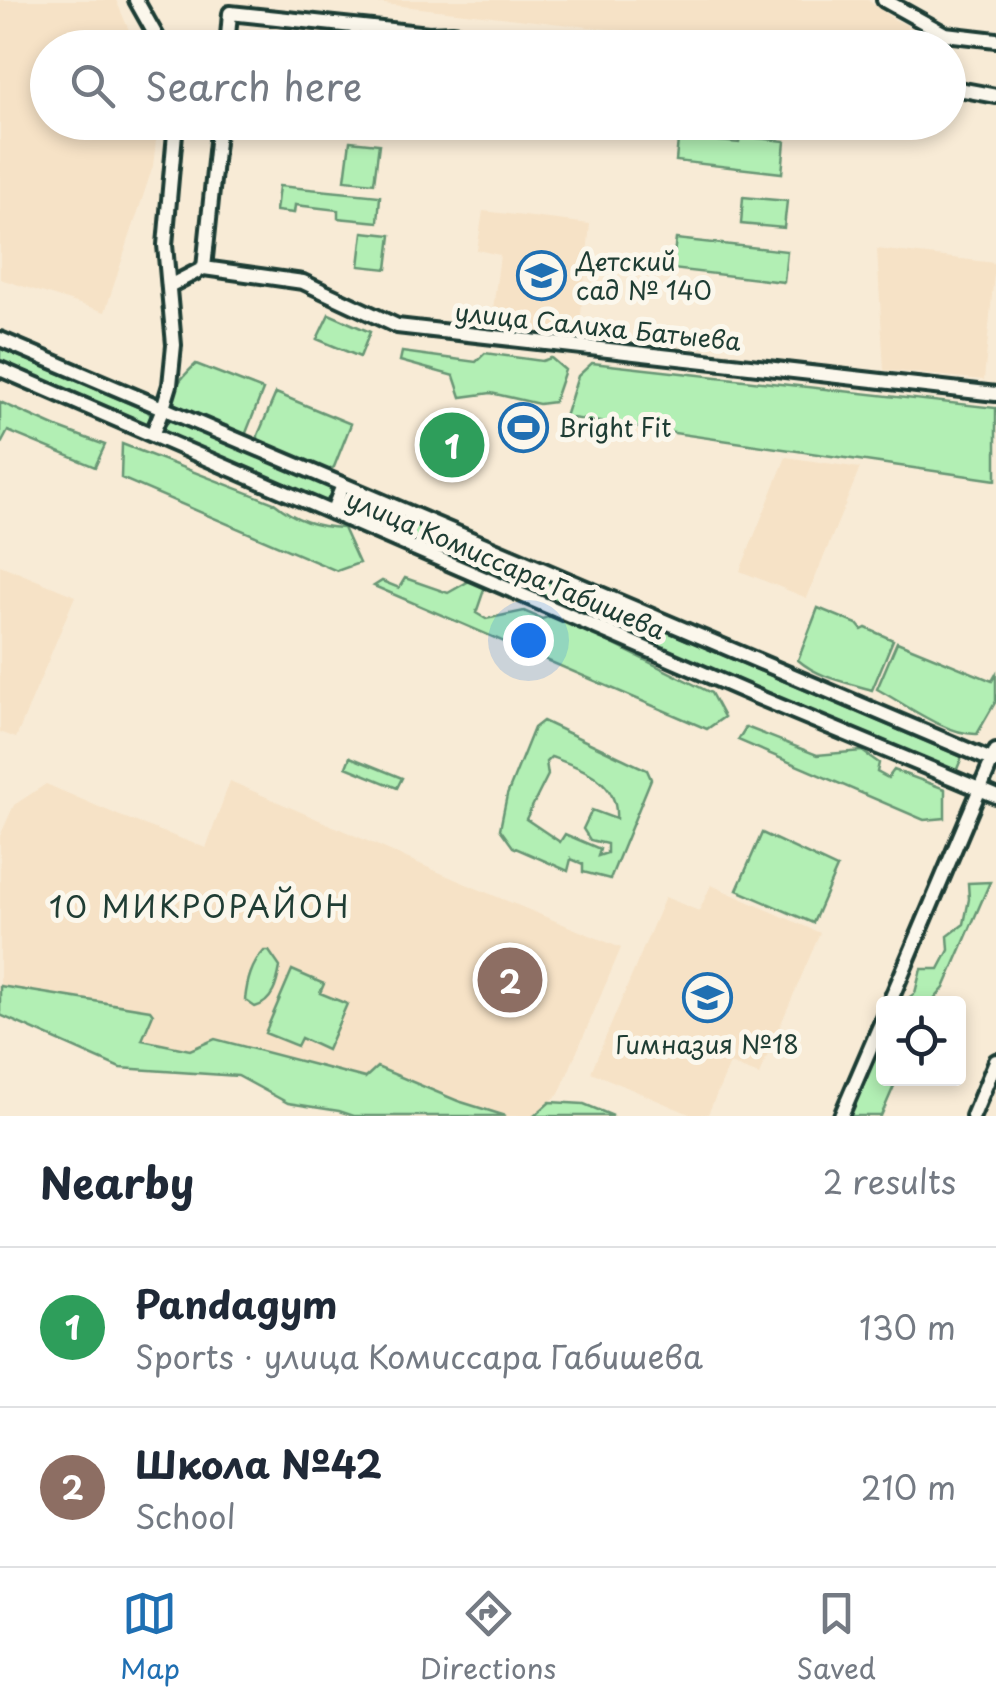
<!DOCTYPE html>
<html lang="en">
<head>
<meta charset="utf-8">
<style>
	body { margin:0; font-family:"Playpen Sans",sans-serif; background:#f2f2f3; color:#1f2937 }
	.controls { position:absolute; right:30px; bottom:30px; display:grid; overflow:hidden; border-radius:10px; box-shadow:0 5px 15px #0003 }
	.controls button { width:90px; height:90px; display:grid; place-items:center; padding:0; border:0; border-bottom:2px solid #e0e1e3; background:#fff; color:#1f2937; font:50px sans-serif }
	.you { position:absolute; left:528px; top:640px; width:35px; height:35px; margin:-25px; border:8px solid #fff; border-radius:50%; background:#1a73e8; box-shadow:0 0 0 15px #1a73e833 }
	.badge { display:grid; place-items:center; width:65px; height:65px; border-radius:50%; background:#1f6fb2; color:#fff; font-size:32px; font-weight:700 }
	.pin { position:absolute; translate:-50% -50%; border:5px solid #fff; box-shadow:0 2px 10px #0006 }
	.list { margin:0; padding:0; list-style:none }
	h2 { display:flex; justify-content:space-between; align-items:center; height:130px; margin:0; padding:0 40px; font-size:42px }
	h2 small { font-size:32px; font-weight:400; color:#747a83 }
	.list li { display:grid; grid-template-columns:65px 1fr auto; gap:30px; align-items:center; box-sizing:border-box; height:160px; padding:0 40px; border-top:2px solid #e0e1e3 }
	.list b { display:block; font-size:38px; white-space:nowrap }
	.list p { margin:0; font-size:32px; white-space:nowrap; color:#747a83 }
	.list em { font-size:32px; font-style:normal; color:#747a83 }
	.icon { flex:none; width:55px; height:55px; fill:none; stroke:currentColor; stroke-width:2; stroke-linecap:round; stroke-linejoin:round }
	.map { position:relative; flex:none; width:996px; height:1116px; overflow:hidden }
	.search { position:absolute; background:#fff; box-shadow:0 5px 15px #0003; left:30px; right:30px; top:30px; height:110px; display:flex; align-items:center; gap:25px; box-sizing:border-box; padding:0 35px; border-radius:55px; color:#747a83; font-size:38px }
	.sheet { height:450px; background:#fff }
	nav { display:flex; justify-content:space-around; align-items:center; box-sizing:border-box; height:140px; border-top:2px solid #e0e1e3; background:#fff; font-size:28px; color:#747a83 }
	nav a { display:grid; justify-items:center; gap:5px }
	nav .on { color:#1f6fb2 }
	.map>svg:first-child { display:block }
</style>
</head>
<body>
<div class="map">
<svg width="996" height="1116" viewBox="0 0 996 1116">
	<rect width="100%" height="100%" fill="#f8ebd6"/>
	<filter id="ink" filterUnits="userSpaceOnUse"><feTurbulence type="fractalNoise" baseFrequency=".01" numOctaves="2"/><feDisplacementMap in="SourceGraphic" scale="20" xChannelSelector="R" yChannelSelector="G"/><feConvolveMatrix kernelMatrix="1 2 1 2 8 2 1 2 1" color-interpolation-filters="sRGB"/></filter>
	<g filter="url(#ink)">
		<path fill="#f6e2c6" d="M0,0H116L131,35L133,47L48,48V122L158,123L153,166L105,312L0,279Z
			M348,0H868L893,19L907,25V42L904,48L768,47Z
			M483,211L590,224L579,334L491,325L500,255L477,250Z
			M877,249L995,263L984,380L884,370Z
			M786,457L860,468L807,598L740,571Z
			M0,565L75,596L16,738L0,732Z
			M230,781L459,881L621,948L559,1094L534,1116H506L458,1101L215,1039L190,1051L141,1039L153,1014L150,1010L0,986V836L14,805L46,784L120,816L206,848Z
			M711,885L820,933L759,1075L730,1064L708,1114L694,1116L591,1072L665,897L699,911Z"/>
		<path fill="#b2efb4" stroke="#689674" stroke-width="2.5" fill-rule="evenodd" d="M679,129L699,131V139L739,143L740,136L785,141L782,173L676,161Z
			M350,141L379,144L374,183L345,180Z
			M279,186L380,196L378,222L338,218V210L295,205L294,213L276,211Z
			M743,197L787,201L784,228L741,224Z
			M363,232L391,235L387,269L359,266Z
			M676,239L787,251L784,282L672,269Z
			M329,314L370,332L360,357L317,339Z
			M0,348L147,411L151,415V421L144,426L0,365Z
			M402,352L476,362L485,353L542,361L551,358L565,370L554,402L539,404L491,393L461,397L454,376L400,361Z
			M592,363L996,408V480L565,417L578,376Z
			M196,364L263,390L246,433L237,435L175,409C171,387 181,378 196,364Z
			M276,393L351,424L334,467L326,471L258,442V435Z
			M0,402L59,428L105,445L95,467L8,431L0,446Z
			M169,421H175L327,485L331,490V496L327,500H320L169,436L165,432L164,427Z
			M122,444L274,503C295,520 316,527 343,528L359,563L337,571L121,478Z
			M350,499H356L962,757L955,774L350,513L345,504Z
			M405,578L448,593L471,580L485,587L476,613L486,619L524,611L542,619L554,615L711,693L724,717L707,729L374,586L382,581L399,588Z
			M818,608L857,624L862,630L866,628L893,640L872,690C846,682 819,678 798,660Z
			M897,642L992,681L996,674V701L977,734C945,735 905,704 877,689Z
			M543,721L647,770L651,779L610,879L583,872V864L571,859L568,871L513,847L500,829L507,795L534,728ZM551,757C581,768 619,780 616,819L592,810L583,829L590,840L607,844V853L598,856L600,849L565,834L560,842L526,819L548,775L546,762Z
			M746,727L817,755L862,751L879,763L877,772L888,778L894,770L945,789V818L924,820L738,740Z
			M350,757L402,778L397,788L346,767Z
			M762,833L837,868L813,923L737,890Z
			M990,882L944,988L931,1003H902L915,993L921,969H939L949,950L948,936L964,924L969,899L968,883Z
			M264,951H269L280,967C277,984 273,1002 255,1007L245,1000C247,982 251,965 264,951Z
			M292,970L324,984L320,993L347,1004L327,1050L301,1038L297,1046L265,1033Z
			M0,986L150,1010L153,1014L142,1040L190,1050L215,1039L365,1078L377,1067L458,1101L506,1116H354L339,1111L288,1103L238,1076L120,1068L0,1015Z
			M883,1028L884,1078L897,1079L881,1116H847Z
			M550,1102L584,1104L613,1116H534Z"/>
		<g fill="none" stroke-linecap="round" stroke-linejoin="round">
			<defs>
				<path id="minor" d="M136,0L163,48
					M884,0L945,34L996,40
					M227,48L230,13L429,34L452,33L574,48
					M948,87L996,96
					M204,268L219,122
					M169,286L204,268L303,282L397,326L996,394
					M0,339L996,762
					M0,369L753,695L996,796
					M152,435L163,408L170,385L174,345L165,245L176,122
					M332,513L343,485
					M889,1004L996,751
					M841,1116L884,1016
					M973,1116L996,1061"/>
			</defs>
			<use href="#minor" stroke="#1f3d34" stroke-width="20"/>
			<use href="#minor" stroke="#fbf7ec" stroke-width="12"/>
		</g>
	</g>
	<defs>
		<symbol id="school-ring" viewBox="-11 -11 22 22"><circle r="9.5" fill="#fbf7ec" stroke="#1f6fb2" stroke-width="1.5"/><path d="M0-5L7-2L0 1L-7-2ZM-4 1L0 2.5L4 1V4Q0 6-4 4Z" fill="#1f6fb2"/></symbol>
		<symbol id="stadium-ring" viewBox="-11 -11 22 22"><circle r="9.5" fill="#fbf7ec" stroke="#1f6fb2" stroke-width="1.5"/><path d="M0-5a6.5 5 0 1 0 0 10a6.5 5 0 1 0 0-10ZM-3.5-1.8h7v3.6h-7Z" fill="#1f6fb2"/></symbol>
	</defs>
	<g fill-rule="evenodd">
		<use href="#school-ring" x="514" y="248" width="55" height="55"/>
		<use href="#stadium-ring" x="496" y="400" width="55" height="55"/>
		<use href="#school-ring" x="680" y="970" width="55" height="55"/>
	</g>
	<g text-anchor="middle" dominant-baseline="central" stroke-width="10" stroke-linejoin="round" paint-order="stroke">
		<g font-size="25" fill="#1f3d34" stroke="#fbf7ec" text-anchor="start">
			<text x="576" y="261">Детский<tspan x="576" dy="29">сад № 140</tspan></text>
			<text x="558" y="427">Bright Fit</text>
			<text x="707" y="1044" text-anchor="middle">Гимназия №18</text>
		</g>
		<g font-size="25" fill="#1f3d34" stroke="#fbf7ec">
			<text transform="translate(598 326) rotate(6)">улица Салиха Батыева</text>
			<text transform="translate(506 564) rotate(23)">улица Комиссара Габишева</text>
		</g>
		<g font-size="30" letter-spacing="2.5" fill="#1f3d34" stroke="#fbf7ec">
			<text x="200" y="905">10 МИКРОРАЙОН</text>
		</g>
	</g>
</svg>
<div class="controls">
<button><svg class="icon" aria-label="locate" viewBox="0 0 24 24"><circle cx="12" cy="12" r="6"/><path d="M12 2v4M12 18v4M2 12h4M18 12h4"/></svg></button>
</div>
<div class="you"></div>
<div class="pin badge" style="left:452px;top:445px;background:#2e9e5b">1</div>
<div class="pin badge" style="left:510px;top:980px;background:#8d6e63">2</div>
<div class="search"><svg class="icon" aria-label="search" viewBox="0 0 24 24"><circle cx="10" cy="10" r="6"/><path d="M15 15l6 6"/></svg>Search here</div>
</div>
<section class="sheet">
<h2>Nearby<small>2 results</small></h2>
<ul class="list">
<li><span class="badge" style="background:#2e9e5b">1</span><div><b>Pandagym</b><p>Sports · улица Комиссара Габишева</p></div><em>130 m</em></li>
<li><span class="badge" style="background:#8d6e63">2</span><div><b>Школа №42</b><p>School</p></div><em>210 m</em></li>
</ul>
</section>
<nav>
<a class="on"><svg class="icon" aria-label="map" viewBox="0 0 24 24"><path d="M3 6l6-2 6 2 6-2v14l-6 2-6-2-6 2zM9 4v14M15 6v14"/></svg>Map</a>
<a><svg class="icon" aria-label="directions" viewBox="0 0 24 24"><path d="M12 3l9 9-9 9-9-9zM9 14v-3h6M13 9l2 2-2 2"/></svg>Directions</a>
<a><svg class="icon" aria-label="saved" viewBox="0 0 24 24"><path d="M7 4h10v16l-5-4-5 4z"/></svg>Saved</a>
</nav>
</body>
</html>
